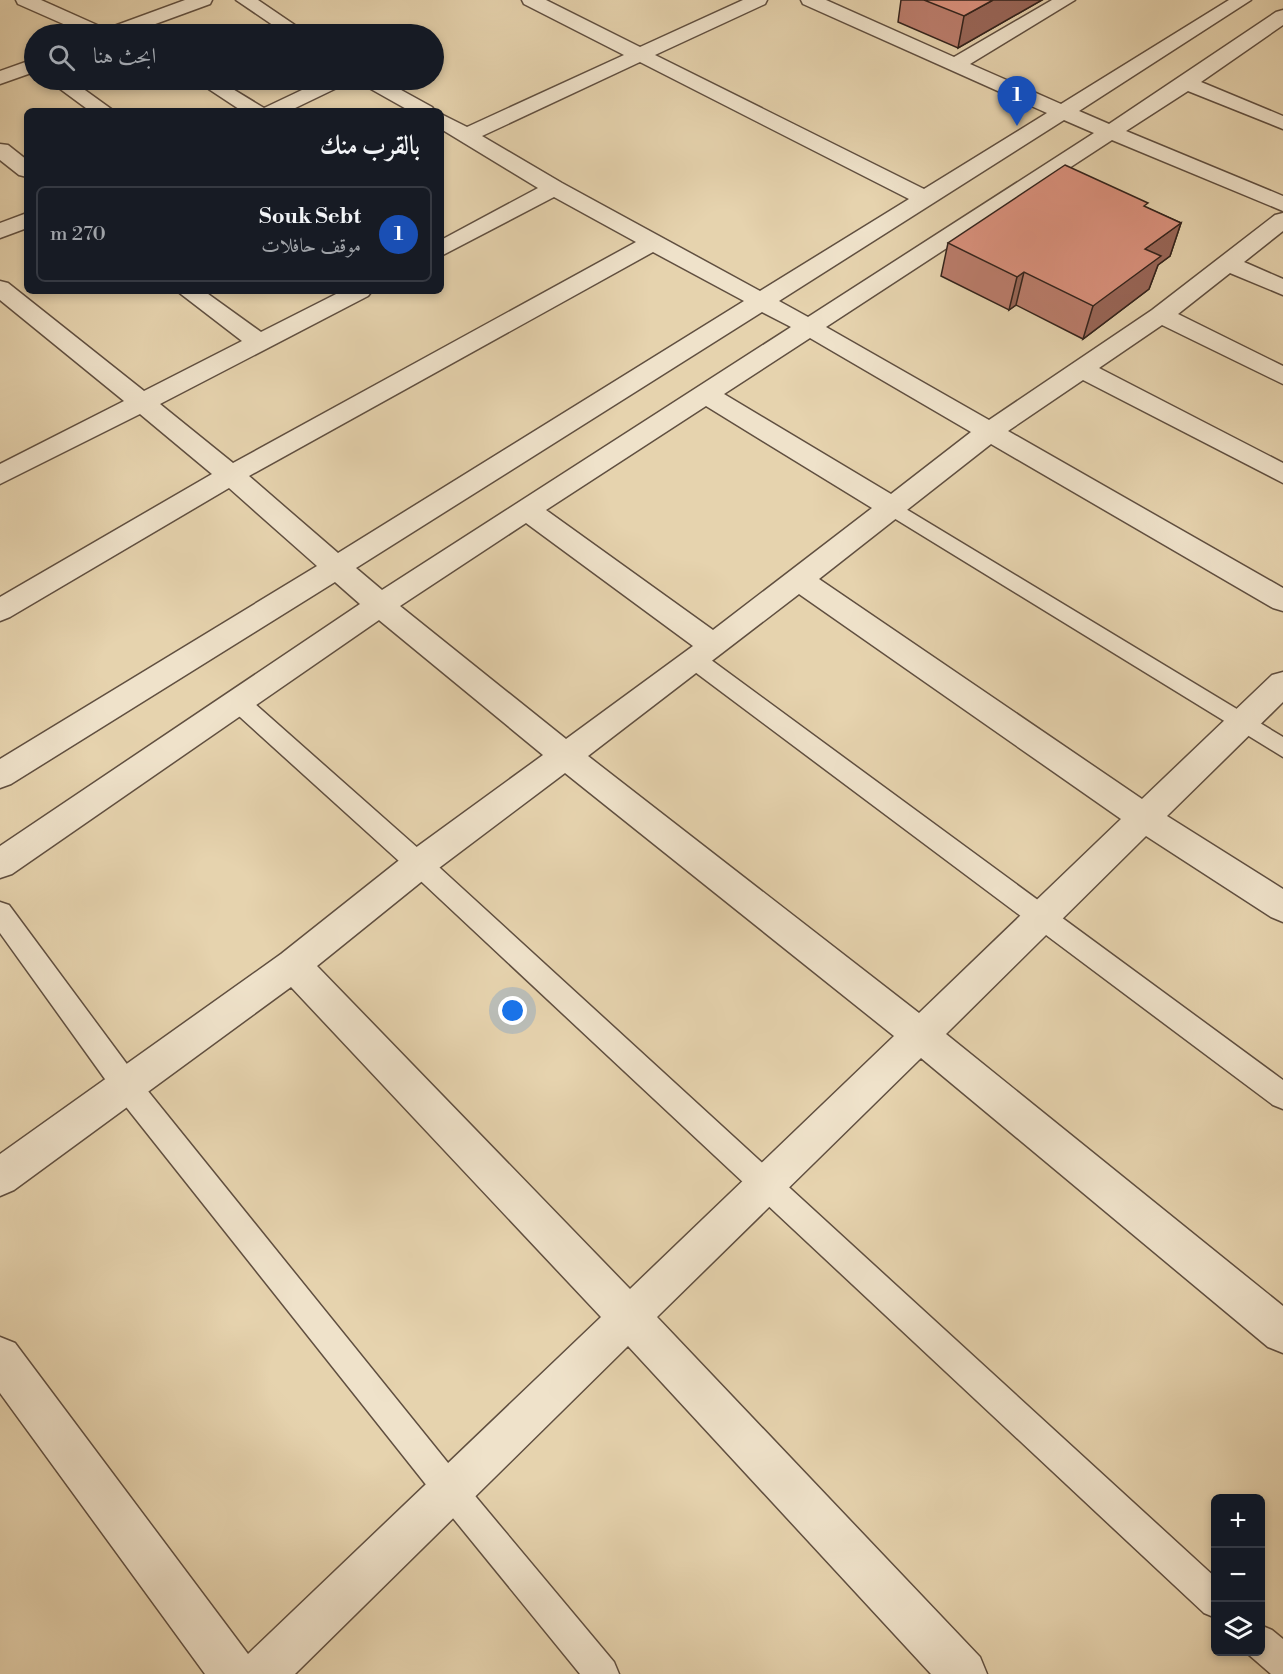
<!DOCTYPE html>
<html lang="ar">
<head>
<meta charset="utf-8">
<style>
	body { margin:0; font-family:"Libre Bodoni",Amiri,serif; background:#242831; color:#f1f3f6; direction:rtl }
	.controls { position:absolute; right:18px; bottom:18px; display:grid; overflow:hidden; border-radius:9px; box-shadow:0 3px 9px #0003 }
	.controls button { width:54px; height:54px; display:grid; place-items:center; padding:0; border:0; border-bottom:2px solid #363941; background:#171b24; color:#f1f3f6; font:30px sans-serif }
	.you { position:absolute; left:513px; top:1011px; width:21px; height:21px; margin:-15px; border:4px solid #fff; border-radius:50%; background:#1a73e8; box-shadow:0 0 0 9px #1a73e833 }
	.badge { display:grid; place-items:center; width:39px; height:39px; border-radius:50%; background:#c59692; color:#fff; font-size:20px; font-weight:700 }
	.pin { position:absolute; translate:-50% -50px; filter:drop-shadow(0 2px 3px #0008) }
	.pin::after { content:''; position:absolute; top:32px; width:21px; height:18px; background:inherit; clip-path:polygon(0 0,100% 0,50% 100%) }
	.list { margin:0; padding:0; list-style:none }
	h2 { display:flex; justify-content:space-between; align-items:center; height:78px; margin:0; padding:0 24px; font-size:26px }
	h2 small { font-size:20px; font-weight:400; color:#9ea1a6 }
	.list li { display:grid; grid-template-columns:39px 1fr auto; gap:18px; align-items:center; box-sizing:border-box; height:96px; margin:0 12px 12px; padding:0 12px; border:2px solid #363941; border-radius:9px }
	.list b { display:block; font-size:22px; white-space:nowrap }
	.list p { margin:0; font-size:20px; white-space:nowrap; color:#9ea1a6 }
	.list em { font-size:20px; font-style:normal; color:#9ea1a6 }
	.icon { flex:none; width:33px; height:33px; fill:none; stroke:currentColor; stroke-width:2; stroke-linecap:round; stroke-linejoin:round }
	.map { position:relative; flex:none; width:1283px; height:1674px; overflow:hidden; direction:ltr }
	.search { position:absolute; background:#171b24; box-shadow:0 3px 9px #0003; left:24px; top:24px; width:420px; height:66px; display:flex; align-items:center; gap:15px; box-sizing:border-box; padding:0 21px; border-radius:33px; color:#9ea1a6; font-size:22px }
	.panel { position:absolute; background:#171b24; box-shadow:0 3px 9px #0003; left:24px; top:108px; width:420px; height:186px; border-radius:9px; direction:rtl }
	.map>svg:first-child { display:block }
</style>
</head>
<body>
<div class="map">
<svg width="1283" height="1674" viewBox="0 0 1283 1674">
	<rect width="100%" height="100%" fill="#e6d3ae"/>
	<filter id="stains"><feTurbulence type="fractalNoise" baseFrequency=".00333" numOctaves="4"/><feColorMatrix values="0 0 0 0 .2 0 0 0 0 .09 0 0 0 0 .02 0 0 0 .5 -.17"/></filter>
	<radialGradient id="worn" r=".72"><stop offset=".6" stop-color="#630" stop-opacity="0"/><stop offset="1" stop-color="#630" stop-opacity=".3"/></radialGradient>
	<g fill="none" stroke-linecap="round" stroke-linejoin="round">
		<defs>
			<path id="service" d="M891,500L1283,737V757L884,512L881,507L884,502Z
				M695,652L703,654L1283,1080V1109L1273,1105L687,666L684,660L687,654Z
				M238,693L246,696L428,857L1216,1578V1618L1204,1613L410,871L230,708L227,702L230,696Z
				M0,902L9,905L135,1075L461,1479L614,1662L619,1674H580L439,1501L115,1093L0,933Z
				M1260,1625L1272,1630L1283,1639V1674H1271L1248,1654L1247,1652H1260Z"/>
			<path id="minor" d="M16,0H41L106,29L185,0H212L210,4L128,34H86L18,4Z
				M236,0H258L308,34H286Z
				M522,0H546L640,47L743,0H767L765,4L655,55L924,189L1047,113L803,4L801,0H826L954,57L1052,0H1075L970,64L1061,104L1229,0H1251L1079,111L1109,124L1276,12L1283,10V25L1201,82L1283,116V129L1188,91L1126,131L1283,196V211L1112,140L826,327L989,420L1152,310L1275,215L1283,213V231L1244,262L1283,279V295L1230,273L1178,314L1283,366V384L1162,325L1099,368L1283,463V483L1083,380L1008,431L1283,588V611L1273,608L991,444L819,579L1142,799L1272,675L1283,672V702L1167,816L1283,889V922L1271,917L1146,836L946,1034L1283,1306V1353L1268,1347L921,1058L657,1317L980,1657L987,1674H931L628,1346L295,1674H205L0,1393V1337L15,1343L248,1654L601,1317L291,987L14,1190L0,1196V1154L281,954L407,854L543,755L379,620L12,874L0,878V846L360,604L335,582L11,784L0,788V759L317,566L229,488L10,617L0,621V597L212,474L140,414L0,484V464L124,401L0,300V281L8,283L144,391L242,341L177,291H204L261,332L342,291H372L368,296L160,404L233,463L636,242L554,197L441,256V240L538,188L441,129V114L467,127L624,55L524,4ZM640,62L909,199L760,291L562,183L482,136ZM1064,120L1094,133L808,317L779,301ZM653,252L744,301L338,553L249,476ZM762,312L791,327L382,590L356,568ZM810,338L971,432L891,494L724,394ZM706,406L872,508L713,630L546,510ZM526,523L693,646L566,739L400,606ZM799,594L1121,819L919,1013L588,756ZM565,773L894,1036L630,1289L317,966L431,874Z
				M34,59V72L0,84V71Z
				M48,80H71L114,111H90Z
				M195,80H218L264,108L323,80H348L345,84L289,111H242Z
				M359,80H383L432,107L435,111H410L362,84Z
				M0,144L8,145L27,160V177L19,175L0,160Z
				M27,213V228L0,238V223Z"/>
		</defs>
		<use href="#service" stroke="#604f40" stroke-width="3"/>
		<use href="#minor" stroke="#604f40" stroke-width="3"/>
		<use href="#service" fill="#efe2ca" fill-rule="evenodd"/>
		<use href="#minor" fill="#efe2ca" fill-rule="evenodd"/>
	</g>
	<path fill="#bb7d6c" stroke="#33231c" stroke-width="1.5" d="M901,0H1042L958,48L898,22Z
		M1147,208L1181,223L1170,256L1158,265L1149,289L1083,339L1016,305L1009,310L941,276L948,243Z"/>
	<path fill="#996658" stroke="#33231c" stroke-width="1.5" d="M993,0H1042L958,48L964,16Z
		M1181,223L1170,256L1158,265L1149,289L1083,339L1093,306L1145,249Z
		M1024,272L1016,305L1009,310L1017,277Z"/>
	<path fill="#da917d" stroke="#33231c" stroke-width="1.5" d="M924,0H993L964,16Z
		M1065,165L1148,203L1144,206L1181,223L1145,249L1161,256L1093,306L1024,272L1017,277L948,243Z"/>
	<rect width="100%" height="100%" filter="url(#stains)"/>
	<rect width="100%" height="100%" fill="url(#worn)"/>
</svg>
<div class="controls">
<button>+</button>
<button>−</button>
<button><svg class="icon" aria-label="layers" viewBox="0 0 24 24"><path d="M12 4l9 5-9 5-9-5zM3 14l9 5 9-5"/></svg></button>
</div>
<div class="you"></div>
<div class="pin badge" style="left:1017px;top:126px;background:#1a4fb4">1</div>
<div class="search"><svg class="icon" aria-label="search" viewBox="0 0 24 24"><circle cx="10" cy="10" r="6"/><path d="M15 15l6 6"/></svg>ابحث هنا</div>
<section class="panel">
<h2>بالقرب منك<small></small></h2>
<ul class="list">
<li><span class="badge" style="background:#1a4fb4">1</span><div><b>Souk Sebt</b><p>موقف حافلات</p></div><em>270 m</em></li>
</ul>
</section>
</div>
</body>
</html>
